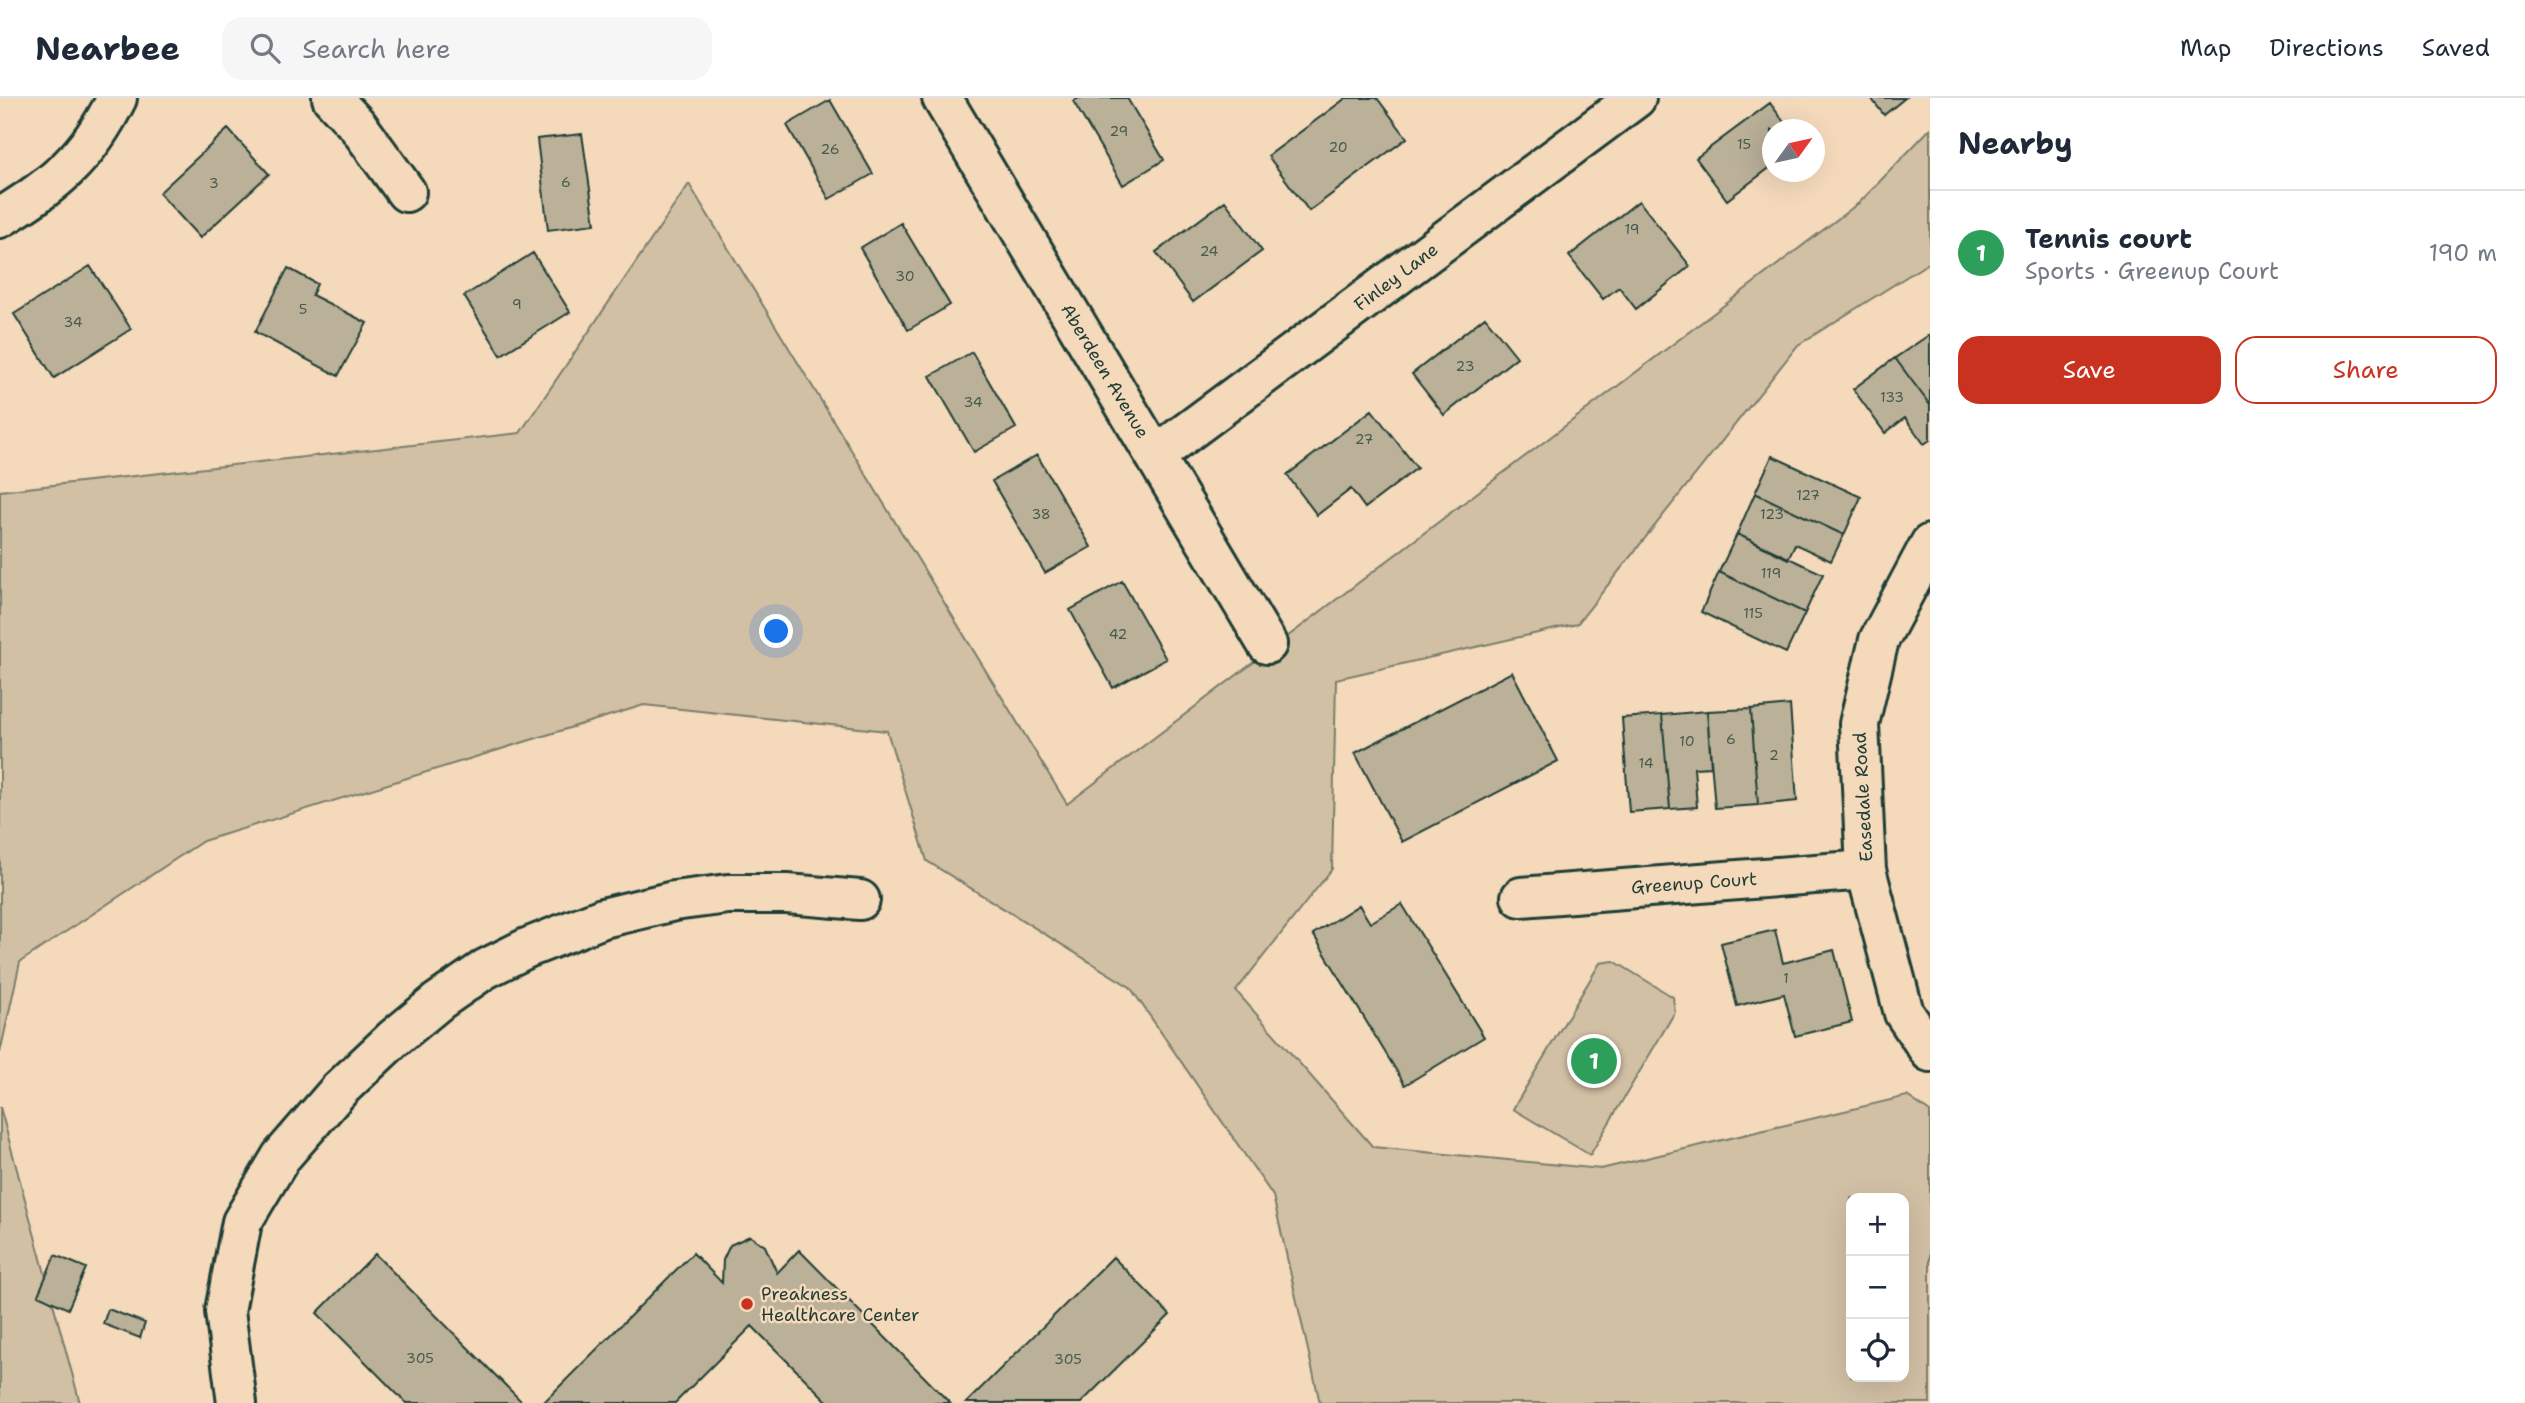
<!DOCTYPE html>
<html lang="en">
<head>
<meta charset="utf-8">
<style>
	body { margin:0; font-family:"Shantell Sans",sans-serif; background:#f6f6f7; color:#1f2937 }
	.controls { position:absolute; right:21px; bottom:21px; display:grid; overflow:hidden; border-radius:14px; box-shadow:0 7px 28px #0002 }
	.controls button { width:63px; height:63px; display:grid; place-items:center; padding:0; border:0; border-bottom:2px solid #e0e1e3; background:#fff; color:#1f2937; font:35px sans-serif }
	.compass { position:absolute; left:1762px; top:21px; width:63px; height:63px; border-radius:50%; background:#fff; box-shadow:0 7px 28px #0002; rotate:57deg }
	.you { position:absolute; left:777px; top:534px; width:24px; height:24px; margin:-18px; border:5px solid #fff; border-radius:50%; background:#1a73e8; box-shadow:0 0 0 10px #1a73e833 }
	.badge { display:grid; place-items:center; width:46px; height:46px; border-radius:50%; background:#c8321e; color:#fff; font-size:23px; font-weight:700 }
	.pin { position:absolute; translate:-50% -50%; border:4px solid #fff; box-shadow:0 2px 7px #0006 }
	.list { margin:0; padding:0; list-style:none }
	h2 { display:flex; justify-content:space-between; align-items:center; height:91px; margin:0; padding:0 28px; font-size:30px }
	h2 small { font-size:23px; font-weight:400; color:#747a83 }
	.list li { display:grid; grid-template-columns:46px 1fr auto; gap:21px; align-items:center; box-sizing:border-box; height:126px; padding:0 28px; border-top:2px solid #e0e1e3 }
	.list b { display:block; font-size:26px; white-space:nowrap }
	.list p { margin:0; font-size:23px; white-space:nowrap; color:#747a83 }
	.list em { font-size:23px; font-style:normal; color:#747a83 }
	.actions { display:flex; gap:14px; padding:21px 28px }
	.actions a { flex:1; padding:16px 0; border:2px solid #c8321e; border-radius:21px; text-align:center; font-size:24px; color:#c8321e }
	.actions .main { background:#c8321e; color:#fff }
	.icon { flex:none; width:38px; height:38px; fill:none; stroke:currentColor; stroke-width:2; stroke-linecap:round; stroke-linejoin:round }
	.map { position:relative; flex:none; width:1930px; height:1305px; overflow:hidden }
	header { display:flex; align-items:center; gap:42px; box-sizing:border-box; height:98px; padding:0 35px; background:#fff; border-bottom:2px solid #e0e1e3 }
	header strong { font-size:33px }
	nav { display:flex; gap:38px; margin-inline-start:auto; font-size:24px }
	.search { width:490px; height:63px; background:#f6f6f7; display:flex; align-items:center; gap:18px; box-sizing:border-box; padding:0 24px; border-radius:21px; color:#747a83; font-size:26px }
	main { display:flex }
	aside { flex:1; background:#fff }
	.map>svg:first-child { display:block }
</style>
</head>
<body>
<header>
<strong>Nearbee</strong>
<div class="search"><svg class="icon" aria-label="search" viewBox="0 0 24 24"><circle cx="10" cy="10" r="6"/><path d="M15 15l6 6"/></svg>Search here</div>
<nav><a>Map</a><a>Directions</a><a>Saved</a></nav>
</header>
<main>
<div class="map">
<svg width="1930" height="1305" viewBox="0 0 1930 1305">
	<rect width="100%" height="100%" fill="#f4d9bb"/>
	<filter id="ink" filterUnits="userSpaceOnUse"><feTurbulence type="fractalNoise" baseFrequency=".0143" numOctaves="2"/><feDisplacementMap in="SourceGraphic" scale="14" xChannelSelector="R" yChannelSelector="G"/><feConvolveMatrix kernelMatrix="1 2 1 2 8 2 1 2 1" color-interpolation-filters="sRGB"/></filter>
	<g filter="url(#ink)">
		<path fill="#d2c0a5" stroke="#787e6c" stroke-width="2" fill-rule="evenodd" d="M1930,31V164L1798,247L1577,526L1336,581L1332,771L1236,893L1373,1049L1601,1071L1907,998L1930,1014V1305H1320L1273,1098L1130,889L927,763L887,633L644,607L203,743L20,864L0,955V393L520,335L689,86L1067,706L1860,104ZM1851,1100H1904V1279H1851Z
			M1614,863L1673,899L1675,914L1590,1057L1513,1011L1600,865Z
			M0,1009L80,1305H0Z"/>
		<path fill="#bbb098" stroke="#1f3d34" stroke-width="2" d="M1079,0H1127L1164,62L1123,87L1073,3Z
			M1346,0H1377L1407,40L1309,113L1268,58Z
			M1871,0H1905L1884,17Z
			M830,2L873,76L829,101L787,27Z
			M1770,5L1790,32H1772V68L1727,102L1696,60Z
			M228,31L269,76L200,140L159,95Z
			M582,36L595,126L548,132L537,41Z
			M1225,103L1262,153L1193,204L1156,154Z
			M1639,103L1690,168L1636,211L1619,189L1603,201L1569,158Z
			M901,125L950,207L908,232L860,150Z
			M533,155L570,214L501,257L464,198Z
			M90,168L131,231L54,280L14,216Z
			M288,170L317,186L312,197L367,225L338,278L255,234Z
			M1485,219L1517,259L1444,317L1412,276Z
			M1929,237L1930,238V307L1895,260Z
			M972,254L1016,330L974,354L930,278Z
			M1895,260L1930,307V342L1924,346L1905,320L1885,335L1853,291Z
			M1372,312L1417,370L1365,410L1351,391L1317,417L1287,377Z
			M1037,357L1091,449L1045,475L992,383Z
			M1772,358L1861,399L1844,437L1755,395Z
			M1755,395L1844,437L1831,463L1795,446L1788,461L1737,436Z
			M1737,436L1823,476L1805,515L1719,474Z
			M1719,474L1805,515L1786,555L1701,514Z
			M1122,483L1166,561L1113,590L1070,512Z
			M1512,574L1558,663L1402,744L1355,655Z
			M1790,607L1797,703L1758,707L1751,611Z
			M1751,611L1758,707L1715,710L1707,613Z
			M1707,613L1711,669L1694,670L1697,709L1670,711L1662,617Z
			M1662,617L1670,711L1629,714L1622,620Z
			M1402,806L1484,939L1405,987L1313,836L1359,807L1370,825Z
			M1775,832L1783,865L1834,852L1852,924L1795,938L1784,896L1737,908L1721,845Z
			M750,1138L765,1148L777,1175L799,1152L950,1305H829L752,1228L675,1305H543L693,1155L722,1185L723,1162L730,1147Z
			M375,1156L523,1305H406L317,1215Z
			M55,1157L86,1170L68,1211L38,1197Z
			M1113,1159L1170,1217L1081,1305H966Z
			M108,1211L145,1225L140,1240L103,1226Z"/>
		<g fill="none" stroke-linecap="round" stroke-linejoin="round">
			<defs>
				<path id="minor" d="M332,0L358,28L406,94
					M942,0L1267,546
					M0,120C55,87 88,59 117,0
					M1155,358L1636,0
					M1930,446L1879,542L1859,626L1866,772L1904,915L1930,954
					M1521,799L1866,772
					M237,1305L225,1213L242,1124L281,1059L340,991L393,941L439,903L485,871L527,850L603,820L674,803L728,796H787L860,802"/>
			</defs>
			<use href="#minor" stroke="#1f3d34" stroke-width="44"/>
			<use href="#minor" stroke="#f4d9bb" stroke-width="38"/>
		</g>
	</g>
	<circle fill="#c8321e" stroke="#f4d9bb" stroke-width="2.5" cx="747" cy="1206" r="7"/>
	<g text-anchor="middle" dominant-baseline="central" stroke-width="5" stroke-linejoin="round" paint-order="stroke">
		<g font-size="14" fill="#465a4d">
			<text x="1119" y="33">29</text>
			<text x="1744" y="46">15</text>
			<text x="1338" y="49">20</text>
			<text x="830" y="51">26</text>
			<text x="566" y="84">6</text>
			<text x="214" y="85">3</text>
			<text x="1632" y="131">19</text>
			<text x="1209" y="153">24</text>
			<text x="905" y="178">30</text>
			<text x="517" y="206">9</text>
			<text x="303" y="211">5</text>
			<text x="73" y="224">34</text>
			<text x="1465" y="268">23</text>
			<text x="1892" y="299">133</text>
			<text x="973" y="304">34</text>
			<text x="1364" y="341">27</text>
			<text x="1808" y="397">127</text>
			<text x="1041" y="416">38</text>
			<text x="1772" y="416">123</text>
			<text x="1771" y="475">119</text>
			<text x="1753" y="515">115</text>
			<text x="1118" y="536">42</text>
			<text x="1731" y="641">6</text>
			<text x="1687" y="643">10</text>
			<text x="1774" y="657">2</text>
			<text x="1646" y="665">14</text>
			<text x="1786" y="880">1</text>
			<text x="420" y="1260">305</text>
			<text x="1068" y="1261">305</text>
		</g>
		<g font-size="18" fill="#1f3d34" stroke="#f4d9bb">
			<text transform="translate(1396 179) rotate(-37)">Finley Lane</text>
			<text transform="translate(1105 273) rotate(59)">Aberdeen Avenue</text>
			<text transform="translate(1863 699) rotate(-93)">Easedale Road</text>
			<text transform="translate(1694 785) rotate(-4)">Greenup Court</text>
		</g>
		<g font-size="18" fill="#1f3d34" stroke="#f4d9bb" text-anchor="start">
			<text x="761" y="1196">Preakness<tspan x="761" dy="21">Healthcare Center</tspan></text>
		</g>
	</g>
</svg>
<div class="controls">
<button>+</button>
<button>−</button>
<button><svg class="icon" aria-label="locate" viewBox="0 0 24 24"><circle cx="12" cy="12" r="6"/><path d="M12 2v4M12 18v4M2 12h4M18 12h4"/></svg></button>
</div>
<svg class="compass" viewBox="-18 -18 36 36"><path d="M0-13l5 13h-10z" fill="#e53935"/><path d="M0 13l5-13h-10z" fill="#747a83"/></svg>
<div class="you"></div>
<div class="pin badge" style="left:1594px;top:963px;background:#2e9e5b">1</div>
</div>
<aside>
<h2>Nearby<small></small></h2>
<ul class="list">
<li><span class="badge" style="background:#2e9e5b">1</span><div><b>Tennis court</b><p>Sports · Greenup Court</p></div><em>190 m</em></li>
</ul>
<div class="actions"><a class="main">Save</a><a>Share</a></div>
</aside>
</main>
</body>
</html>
